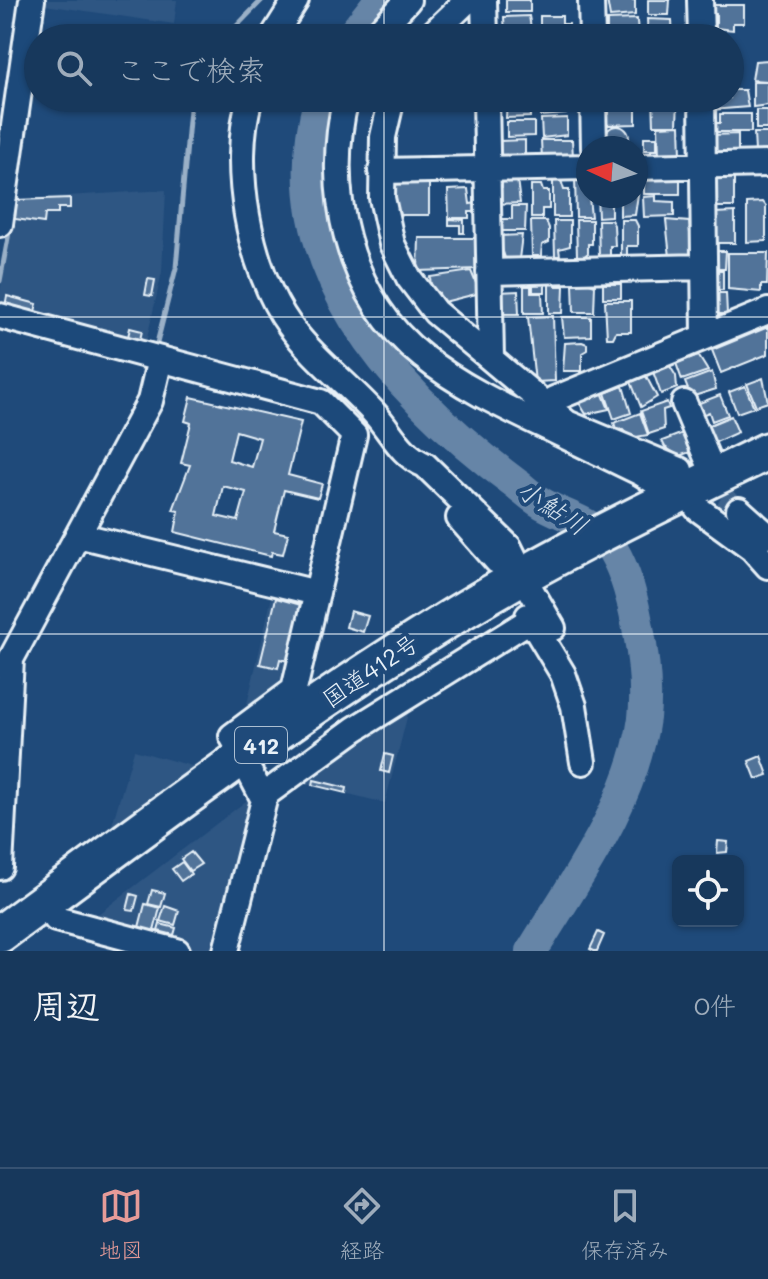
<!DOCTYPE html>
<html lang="ja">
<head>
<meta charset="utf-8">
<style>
	body { margin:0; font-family:Mali,"Klee One",sans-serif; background:#203f62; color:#f1f3f6 }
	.controls { position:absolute; right:24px; bottom:24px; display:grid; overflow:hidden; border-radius:12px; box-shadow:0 2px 6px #0004 }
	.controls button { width:72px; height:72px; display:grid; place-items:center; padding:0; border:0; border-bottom:2px solid #365272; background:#17385c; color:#f1f3f6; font:40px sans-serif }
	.compass { position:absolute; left:576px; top:136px; width:72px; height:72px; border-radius:50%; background:#17385c; box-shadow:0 2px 6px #0004; rotate:274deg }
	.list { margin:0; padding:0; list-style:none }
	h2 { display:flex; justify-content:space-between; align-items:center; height:104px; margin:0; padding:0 32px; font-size:34px }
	h2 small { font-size:26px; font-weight:400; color:#9eacbb }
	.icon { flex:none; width:44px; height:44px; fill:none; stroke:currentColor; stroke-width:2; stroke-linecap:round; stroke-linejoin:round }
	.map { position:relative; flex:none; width:768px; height:951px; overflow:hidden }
	.search { position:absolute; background:#17385c; box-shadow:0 2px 6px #0004; left:24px; right:24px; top:24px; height:88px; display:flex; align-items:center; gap:20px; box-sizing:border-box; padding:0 28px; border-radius:44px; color:#9eacbb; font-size:30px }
	.sheet { height:216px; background:#17385c }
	nav { display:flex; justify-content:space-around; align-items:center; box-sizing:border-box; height:112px; border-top:2px solid #365272; background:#17385c; font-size:22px; color:#9eacbb }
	nav a { display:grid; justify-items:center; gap:4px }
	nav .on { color:#e69b98 }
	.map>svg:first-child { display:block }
</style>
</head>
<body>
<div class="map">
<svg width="768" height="951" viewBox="0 0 768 951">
	<rect width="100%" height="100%" fill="#1f4a7a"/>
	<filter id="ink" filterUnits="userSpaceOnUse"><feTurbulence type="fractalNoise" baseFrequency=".0125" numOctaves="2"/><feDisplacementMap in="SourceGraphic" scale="16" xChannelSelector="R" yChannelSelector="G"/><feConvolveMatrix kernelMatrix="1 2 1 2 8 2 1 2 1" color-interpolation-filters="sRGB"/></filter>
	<g filter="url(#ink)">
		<path fill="#2e5683" d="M45,0H177L174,24L45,5Z
			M166,190L162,272L145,347L0,313V291L17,199Z
			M274,588L306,603L288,679L244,717Z
			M412,698L385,803L292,780Z
			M134,750L199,768L114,830L112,825Z
			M250,798L256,799L219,951H200L85,924Z"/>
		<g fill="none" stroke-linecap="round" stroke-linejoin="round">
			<path stroke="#9ab0c7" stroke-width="5" d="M225,38L262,0
				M0,281L10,227
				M155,351L176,268L191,98"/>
			<path stroke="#6685a7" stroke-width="32" d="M350,38L380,0
				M320,98C273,264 394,393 518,485C527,492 536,501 547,506C569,518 592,522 608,543C635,579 649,673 644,718C633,802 575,880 532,951"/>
		</g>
		<path fill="#517399" stroke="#e8f1f8" stroke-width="2" fill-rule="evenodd" d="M506,0H530V12H506Z
			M607,0H635V15L610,17Z
			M648,0H670L669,15H648Z
			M710,5H744V23H733V30L716,28V14H710Z
			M529,16L532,34L505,35L504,17Z
			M540,16H562V24H569V32H540Z
			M637,19L638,38L607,35V20Z
			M647,19L672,20L673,38H648Z
			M768,60V81L752,80L755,61Z
			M753,82H768V105L753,107Z
			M730,90H745L748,107L711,110L710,104H717V98H730Z
			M412,98H432V109H412Z
			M437,98H458V106L437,109Z
			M540,98H567L566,114L540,116Z
			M616,98H636V124L603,125L602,115L609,114V100Z
			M653,98H678L677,125H654Z
			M507,99H530V117L506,118Z
			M756,110H768V129H756Z
			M720,114H751V132H714V123H720Z
			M567,118V135L542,138L541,119Z
			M507,122H534V136L507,137Z
			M680,125L681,155L659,156L658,126Z
			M605 138a12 12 0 1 1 24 0a12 12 0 1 1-24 0Z
			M754,133H768V154L755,152Z
			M738,134V153L716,155L712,152V135Z
			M644,137H657V150H644Z
			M525,140V159H500L499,141Z
			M541,140H572L573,157L542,159Z
			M680,176V194H644V177Z
			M713,177H734V207H714Z
			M575,178H581L583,187H588L591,217H576Z
			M502,179H517L520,203L497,204V187H502Z
			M561,180L564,190H569V217H553V181Z
			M407,181L429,183V215H396L395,183Z
			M531,185H541L543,191H549V209H542V218H531Z
			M468,189L470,204L477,203V212H469V218H449L448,190Z
			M638,194L635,215L620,216V196Z
			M597,196H616V202H611V216L598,217Z
			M656,196V201L674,202V216L644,217L643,197Z
			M70,198V208H58V214H45L44,223L15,219L16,200Z
			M763,202L766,206V241L747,242V203Z
			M512,206H526L525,231H500V219H512Z
			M735,212V243H714V213Z
			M449,219L464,220V233H460V225H449Z
			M576,220H592V244H588V253L582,258L577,256Z
			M598,220H611L614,225L615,246H610V256H599Z
			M621,220H635L638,226V246H627V258L621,259Z
			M666,220L689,222L692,257H670Z
			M531,221H546L549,228V242L542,245L541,256H532Z
			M554,221H570V246L559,249L560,256H555Z
			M522,235L519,259L506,261L498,236Z
			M419,238H476L479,269L418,271Z
			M716,251H726L725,269H716Z
			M728,253H768L767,285H761V292L728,289Z
			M471,271L480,293L440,303L439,293L432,294L430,277Z
			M716,271H723V290H717Z
			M148,279L155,280L152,296L145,295Z
			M533,280H545V292H533Z
			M581,280L595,285L594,312H574L573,283Z
			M556,282V286H564L563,313H549V283Z
			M603,284H621V298H603Z
			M524,286H531V293H542L543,313H524Z
			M518,291L519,314H500L499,292Z
			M714,293H726L727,314H714Z
			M7,296L37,304L34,315L5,307Z
			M605,301H631V332H616L613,338H607Z
			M553,316L555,381L535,382L528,317Z
			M562,317H591V336L564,337Z
			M768,327V354L721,373L712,350Z
			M130,328L142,331L139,344L127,341Z
			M582,342L587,344V350L582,353V371H563L565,343Z
			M698,355L708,371L682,380L676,363Z
			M668,363L676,376L677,388L661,394L652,369Z
			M712,372L716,389L691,397L685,382Z
			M646,376L657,397L641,407L631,382Z
			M763,378L768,402L756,406L747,384Z
			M623,386L631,413L614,419L605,393Z
			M745,386L754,407L737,413L729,392Z
			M602,392L609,409L586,414L578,401Z
			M720,395L728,415L712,421L709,412L699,416L694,405Z
			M191,397L301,422L288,475L322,484L318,498L284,490L274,531L288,534L283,554L272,552L271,556L175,532L179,511L173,510L190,465L181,463L191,423L185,421ZM236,431L260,438L252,467L229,460ZM223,486L246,492L238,521L216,516Z
			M667,402L669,408L663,410L664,429L649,434L641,411Z
			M640,413L648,435L630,438L622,429L617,431L614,423Z
			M731,416L738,432L714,443L707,426Z
			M683,433L693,451L679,456L665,447L662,441Z
			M276,598L301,605L288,661L280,659L278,668L260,664Z
			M350,611L368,616L363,632L346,627Z
			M385,754L393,756L389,773L381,771Z
			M761,756L768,775L756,779L749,761Z
			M314,780L347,788L346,793L313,785Z
			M718,841L728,842L727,852L717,853Z
			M191,852L201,864L190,871L181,859Z
			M182,862L191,874L181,881L172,869Z
			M152,890L165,893L161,907L148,904Z
			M131,894L138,896L134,911L127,910Z
			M145,904L160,908L152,939L137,935Z
			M165,906L179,911L175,925L160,921Z
			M160,924L176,928L174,935L158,931Z
			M598,932L604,935L597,951H594L590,949Z"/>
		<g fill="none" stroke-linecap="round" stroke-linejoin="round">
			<path stroke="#3d638d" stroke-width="24" stroke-dasharray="24 12" stroke-linecap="butt" d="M691,478L739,510"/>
			<defs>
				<path id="minor" d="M484,0L485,38
					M591,0L592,38
					M700,0L701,38
					M272,38L296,0
					M373,38L408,0
					M428,38L468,0
					M250,98C230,165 249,270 290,326C314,359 348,384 375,414C392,433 401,455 425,465L509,547L523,575
					M346,98C324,188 346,295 422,356C458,385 502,406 544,426
					M392,98L383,137L382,198L392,244L409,278L435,312L567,423L680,470
					M486,98L491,358
					M593,98L594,148
					M702,98L705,335
					M636,167L768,164
					M381,171L588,167
					M0,224L32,0
					M489,272L704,267
					M0,316L321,402L354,435L294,690L232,736L244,757
					M684,403L715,477
					M677,496L641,473L544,426L547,406L554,399L768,311
					M697,508L752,548L768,566
					M739,510L768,536
					M459,518L497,561
					M78,535L317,593
					M532,592L553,628
					M528,616L563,674L574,706L583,762
					M263,796L355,729L530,620
					M0,867L11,659L150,401L160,359
					M56,919L177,951
					M226,951L264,800L251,775"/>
				<path id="highway" d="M0,934C143,829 285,721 436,627C542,560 655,506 768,451"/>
			</defs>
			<use href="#minor" stroke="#e8f1f8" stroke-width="30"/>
			<use href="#highway" stroke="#e8f1f8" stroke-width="42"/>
			<use href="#minor" stroke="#1f4a7a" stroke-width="24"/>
			<use href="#highway" stroke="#1f4a7a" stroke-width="36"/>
		</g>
	</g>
	<path fill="none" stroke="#e8f1f8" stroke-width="2" stroke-opacity="0.55" d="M384,0V38M384,98V951M0,317H768M0,634H768"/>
	<g text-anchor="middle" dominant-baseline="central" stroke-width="8" stroke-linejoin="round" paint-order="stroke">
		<rect fill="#1f4a7a" stroke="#acbfd2" stroke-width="2" x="235" y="727" width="52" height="36" rx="6"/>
		<g font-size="22" font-weight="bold" fill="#e8f1f8">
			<text x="261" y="745">412</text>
		</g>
		<g font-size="24" fill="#e8f1f8" stroke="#1f4a7a">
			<text transform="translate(370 670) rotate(-34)">国道412号</text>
		</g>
		<g font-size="26" font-style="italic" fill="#d4e1ec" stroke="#1f4a7a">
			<text transform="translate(553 507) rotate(33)">小鮎川</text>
		</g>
	</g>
</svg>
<div class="controls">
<button><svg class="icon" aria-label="locate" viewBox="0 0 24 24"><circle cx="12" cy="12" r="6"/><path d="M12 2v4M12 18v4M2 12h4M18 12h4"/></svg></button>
</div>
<svg class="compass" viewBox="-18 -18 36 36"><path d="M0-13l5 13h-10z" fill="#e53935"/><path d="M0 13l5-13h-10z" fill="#9eacbb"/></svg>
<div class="search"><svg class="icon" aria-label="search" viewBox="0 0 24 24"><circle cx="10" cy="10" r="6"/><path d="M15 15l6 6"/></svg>ここで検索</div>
</div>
<section class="sheet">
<h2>周辺<small>0件</small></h2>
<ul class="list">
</ul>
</section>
<nav>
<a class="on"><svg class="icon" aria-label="map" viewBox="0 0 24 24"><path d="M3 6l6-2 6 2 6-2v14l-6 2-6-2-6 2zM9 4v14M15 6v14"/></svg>地図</a>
<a><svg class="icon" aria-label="directions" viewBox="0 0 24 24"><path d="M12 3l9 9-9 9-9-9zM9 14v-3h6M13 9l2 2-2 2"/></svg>経路</a>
<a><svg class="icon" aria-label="saved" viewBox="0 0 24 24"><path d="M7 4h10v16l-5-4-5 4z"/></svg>保存済み</a>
</nav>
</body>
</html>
